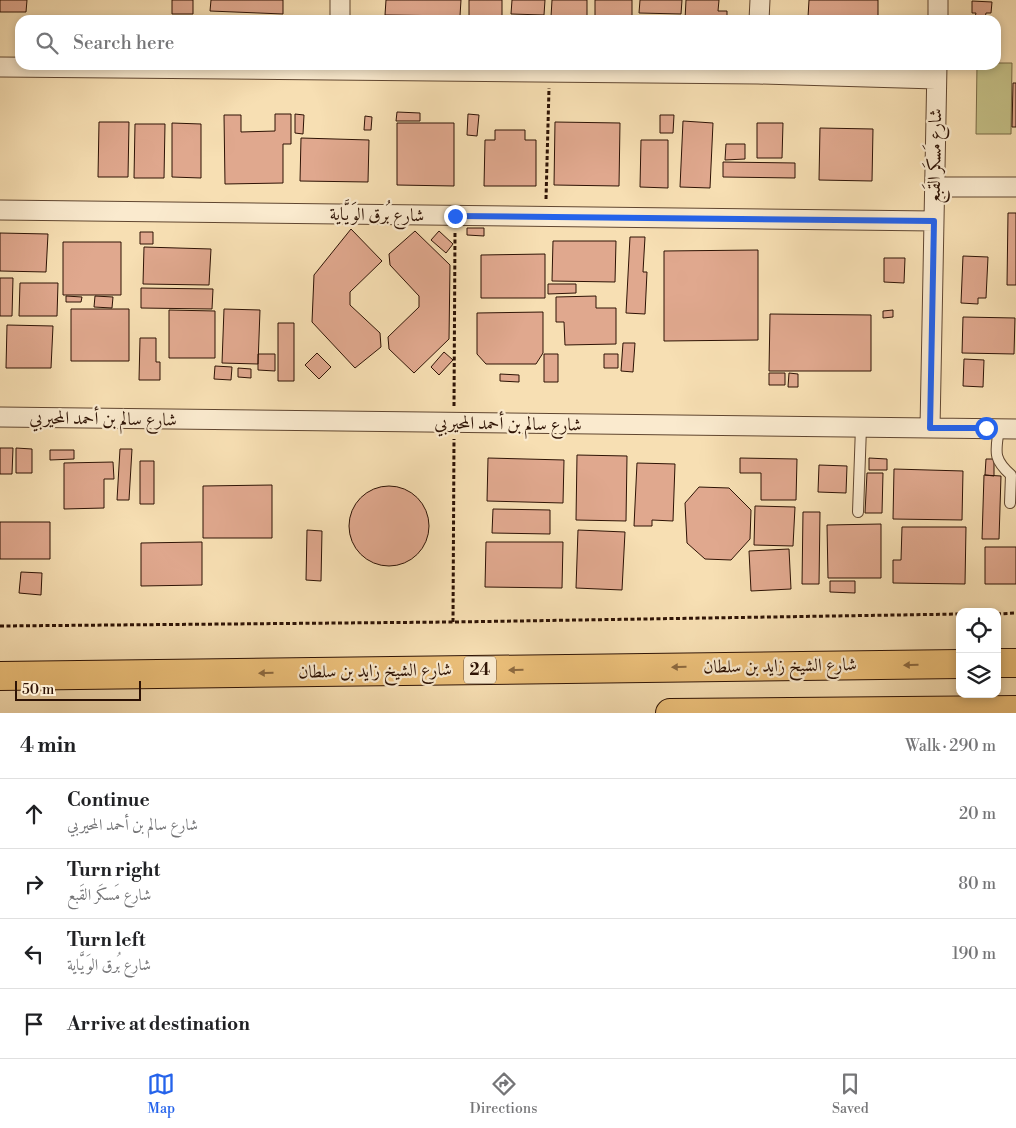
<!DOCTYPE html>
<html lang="en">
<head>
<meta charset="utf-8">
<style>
	body { margin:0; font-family:"Libre Bodoni",Amiri,serif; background:#f6f6f6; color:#202124 }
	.controls { position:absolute; right:15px; bottom:15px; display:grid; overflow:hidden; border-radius:10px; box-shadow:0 2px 8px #0003 }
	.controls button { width:45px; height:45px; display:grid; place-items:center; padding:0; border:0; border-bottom:1px solid #e0e0e0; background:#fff; color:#202124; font:25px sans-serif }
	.scale { position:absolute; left:15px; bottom:12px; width:126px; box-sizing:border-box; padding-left:5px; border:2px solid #2e1305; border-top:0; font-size:14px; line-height:18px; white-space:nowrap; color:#2e1305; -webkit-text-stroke:4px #faeace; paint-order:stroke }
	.stop { position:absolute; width:15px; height:15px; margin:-11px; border:4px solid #2563eb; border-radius:50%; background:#fff }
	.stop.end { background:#2563eb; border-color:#fff; box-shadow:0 1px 5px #0008 }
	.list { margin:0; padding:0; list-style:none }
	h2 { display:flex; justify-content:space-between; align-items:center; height:65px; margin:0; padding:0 20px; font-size:21px }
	h2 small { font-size:16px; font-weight:400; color:#757577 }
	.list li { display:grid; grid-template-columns:32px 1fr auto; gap:15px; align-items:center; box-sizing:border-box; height:70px; padding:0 20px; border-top:1px solid #e0e0e0 }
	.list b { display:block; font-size:19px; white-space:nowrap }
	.list p { margin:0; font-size:16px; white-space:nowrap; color:#757577 }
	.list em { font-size:16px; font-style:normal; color:#757577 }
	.icon { flex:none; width:28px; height:28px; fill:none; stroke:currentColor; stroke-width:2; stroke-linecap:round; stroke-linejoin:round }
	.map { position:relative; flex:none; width:1016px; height:713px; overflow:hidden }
	.search { position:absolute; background:#fff; box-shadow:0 2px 8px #0003; left:15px; right:15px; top:15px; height:55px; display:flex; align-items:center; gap:12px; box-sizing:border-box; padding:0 18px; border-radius:15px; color:#757577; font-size:19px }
	.sheet { height:345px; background:#fff }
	nav { display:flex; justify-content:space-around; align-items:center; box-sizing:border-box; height:70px; border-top:1px solid #e0e0e0; background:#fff; font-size:14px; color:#757577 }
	nav a { display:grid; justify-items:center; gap:2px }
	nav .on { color:#2563eb }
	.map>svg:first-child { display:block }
</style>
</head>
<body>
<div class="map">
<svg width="1016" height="713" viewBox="0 0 1016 713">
	<rect width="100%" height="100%" fill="#f7dfb3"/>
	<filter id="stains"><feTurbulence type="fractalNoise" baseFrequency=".004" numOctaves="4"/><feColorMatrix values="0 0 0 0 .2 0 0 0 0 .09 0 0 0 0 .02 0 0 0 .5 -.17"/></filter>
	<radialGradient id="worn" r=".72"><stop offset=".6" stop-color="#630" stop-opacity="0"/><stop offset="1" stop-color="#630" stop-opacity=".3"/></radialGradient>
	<path fill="#c4c087" stroke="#796a46" d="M996,63H1012L1011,134H976L977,65H996Z"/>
	<path fill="#e0a88e" stroke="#2e1305" d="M0,0H27L26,12H0Z
		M172,0H193V14H172Z
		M211,0H283V14L210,11Z
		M386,0H461L460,16L385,15Z
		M469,0H502V16H469Z
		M512,0H545L544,15L511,14Z
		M552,0H587V18L551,17Z
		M595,0H632V20L595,19Z
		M640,0H682L681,14L639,13Z
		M686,0H719L718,11H727V20H685Z
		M809,0H878V17H808Z
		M972,1L992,2L991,13H986L985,18L975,17L976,13H972Z
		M1013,83H1016V127H1012Z
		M397,112L420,113V121H396Z
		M275,114H291V144H283V183L225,184L224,115H241V132L275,131Z
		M295,114L304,115L303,134L295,133Z
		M468,114L479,115L477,136L467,135Z
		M660,115H674L673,133H660Z
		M365,116L372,117L371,130H364Z
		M683,121L713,123L710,188L680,187Z
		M99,122H129L128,177H98Z
		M555,122L620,123L619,186L554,185Z
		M172,123L201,124V178L172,177Z
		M397,123H454V186L397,185Z
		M757,123H783L782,158H757Z
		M135,124H165L164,178H134Z
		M820,128L873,129L872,181L819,180Z
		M495,130H525V140H536V186H484L485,140H495Z
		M301,138L369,140L368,182L300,181Z
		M641,140H668V188L640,187Z
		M726,144H745V159L725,160Z
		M723,162L795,163V178L723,177Z
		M1008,213H1016V285H1007Z
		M467,228H484V236L467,235Z
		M351,229L382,261L350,292V305L380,333L381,347L355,368L312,322L314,275Z
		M415,231L450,265L449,339L414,373L389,349L388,337L419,307V296L390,265L389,254Z
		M439,231L453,244L446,253L431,240Z
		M140,232H153V244H140Z
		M0,233L48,234L46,272L0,271Z
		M630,237H645L643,272H647L645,314L626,313Z
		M553,241H616L615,282L552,281Z
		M63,242H121V295H63Z
		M144,247L211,249L209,285L143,284Z
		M758,250V340L664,341V251Z
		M545,254V298H481V255Z
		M963,256L988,257L986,298H978V304L961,303Z
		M884,258H905L904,283L884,282Z
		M0,278H13L12,316H0Z
		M20,283H58L57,316H19Z
		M548,284H576V293L548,294Z
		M141,288L213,289L212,309L141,308Z
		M66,296L82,297L81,302H66Z
		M95,296L113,297L112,308L94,307Z
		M596,296V308H616V344L565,345L564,322H556V297Z
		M71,309H129V361H71Z
		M224,309L260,310L258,364L222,363Z
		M169,310L215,311V358H169Z
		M893,310V317L883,318V311Z
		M543,312V353L536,364H486L477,354V313Z
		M770,314L871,315V371H769Z
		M963,317L1015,318L1014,354L962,353Z
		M278,323H294V381H278Z
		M7,325L53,326L51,368H6Z
		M140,338H156V362H160V380H139Z
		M623,343H635L633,372L621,371Z
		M444,352L453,360L439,375L431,367Z
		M317,353L331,367L319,379L305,365Z
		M258,354H275V371L258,370Z
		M544,354H558V382H544Z
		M604,354H618V368H604Z
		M964,359L984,360L983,387L963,386Z
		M215,366L232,367L231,380L214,379Z
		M238,368L251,369V378L238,377Z
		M769,373H785V385H769Z
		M789,373L798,374V387H788Z
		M500,374L519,375V382L500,381Z
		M0,448H13L12,474H0Z
		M16,448L32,449V473H16Z
		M120,449H132L129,500H117Z
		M50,450H74V459L50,460Z
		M577,455L627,456L626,521L576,520Z
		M488,458L564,460L563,503L487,501Z
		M740,458L797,459L796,500H761V473H740Z
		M869,458L887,459V470H869Z
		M986,459H994V476L985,475Z
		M140,461H154V504H140Z
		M113,462L114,479H104V508L64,509V463Z
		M637,463L675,464L673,521L652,520V526H634Z
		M819,465L847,466L846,493L818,492Z
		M894,469L963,471L962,520L893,519Z
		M867,473H883L882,513H865Z
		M984,475L1001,476L999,539H982Z
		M272,485V538H203V486Z
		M349 526a40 40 0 1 1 80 0a40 40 0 1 1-80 0Z
		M699,487L729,488L751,510L750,539L731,560L705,559L687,543L685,503Z
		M755,506L795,507L793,546L754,545Z
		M493,509L550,510V534L492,533Z
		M803,512H820L819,584H802Z
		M0,522H50V559H0Z
		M881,524V578H828L827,525Z
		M902,527H966L965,584L893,583V560H901Z
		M307,530L322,531L321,581L306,580Z
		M578,530L625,532L622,590L576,588Z
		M202,542V585L141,586V543Z
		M486,542H563L562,588L485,587Z
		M985,547H1016V584H985Z
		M789,549L791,589L751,591L749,551Z
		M21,572L42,573L41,595L19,593Z
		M830,581H855V593L830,592Z"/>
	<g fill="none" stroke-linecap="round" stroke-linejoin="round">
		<defs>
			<path id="lane" d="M999,428C996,451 992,458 1011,475L1010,503
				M858,512L861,427"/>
			<path id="street" d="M340,20V0
				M759,20L760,0
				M938,20V0
				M0,67L758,74L936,79
				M934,187H1016
				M0,210L934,221
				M0,417L1016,429
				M930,428L937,65"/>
			<path id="highway" d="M997,663H1016
				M0,676L960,664
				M670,713L1016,710"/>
		</defs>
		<use href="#lane" stroke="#604630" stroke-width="12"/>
		<use href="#street" stroke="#604630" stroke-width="21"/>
		<use href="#highway" stroke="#2e1305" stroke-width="30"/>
		<path stroke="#2e1305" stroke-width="3" stroke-dasharray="4 2.5" stroke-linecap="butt" d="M546,199L549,88
			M454,406L455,232
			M997,614L1016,613
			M453,622L454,439
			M0,626L453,622L960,614"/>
		<use href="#lane" stroke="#faeace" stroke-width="10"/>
		<use href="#street" stroke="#faeace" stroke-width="19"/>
		<use href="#highway" stroke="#ecc07a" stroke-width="28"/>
	</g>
	<defs><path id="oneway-solid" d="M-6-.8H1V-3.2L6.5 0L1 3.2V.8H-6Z" transform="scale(1.25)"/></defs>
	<g fill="#8d6a40">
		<use href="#oneway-solid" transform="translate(911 665) rotate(179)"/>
		<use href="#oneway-solid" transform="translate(679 667) rotate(179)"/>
		<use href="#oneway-solid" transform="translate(516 670) rotate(179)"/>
		<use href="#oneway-solid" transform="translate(266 673) rotate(179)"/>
	</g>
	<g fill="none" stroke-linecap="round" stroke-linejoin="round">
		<path stroke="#2563eb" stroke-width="6" d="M455,216L934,221L930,428H986"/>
	</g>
	<g text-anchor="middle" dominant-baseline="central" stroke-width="4.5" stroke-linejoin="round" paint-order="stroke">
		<rect fill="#faeace" stroke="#6b5441" stroke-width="1" x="464" y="656.5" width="32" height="27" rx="4"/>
		<g font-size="16" font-weight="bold" fill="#2e1305">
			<text x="480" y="670">24</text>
		</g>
		<g font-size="18" fill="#2e1305" stroke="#faeace">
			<text transform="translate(935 156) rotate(-89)">شارع مَسكَر القَبع</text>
			<text transform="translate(377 215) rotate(1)">شارع بُرق الوَيَّاية</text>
			<text transform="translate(103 419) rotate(1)">شارع سالم بن أحمد المحيربي</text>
			<text transform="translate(508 424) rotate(1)">شارع سالم بن أحمد المحيربي</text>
			<text transform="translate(780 666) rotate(-1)">شارع الشيخ زايد بن سلطان</text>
			<text transform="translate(375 671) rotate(-1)">شارع الشيخ زايد بن سلطان</text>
		</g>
	</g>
	<rect width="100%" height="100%" filter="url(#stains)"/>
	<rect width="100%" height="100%" fill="url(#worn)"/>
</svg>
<div class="controls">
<button><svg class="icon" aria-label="locate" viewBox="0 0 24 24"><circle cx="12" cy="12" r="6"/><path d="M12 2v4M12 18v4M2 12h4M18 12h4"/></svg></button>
<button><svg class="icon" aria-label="layers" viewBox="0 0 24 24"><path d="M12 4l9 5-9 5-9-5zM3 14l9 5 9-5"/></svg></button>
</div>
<div class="scale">50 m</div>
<div class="stop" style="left:986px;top:428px"></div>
<div class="stop end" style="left:455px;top:216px"></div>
<div class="search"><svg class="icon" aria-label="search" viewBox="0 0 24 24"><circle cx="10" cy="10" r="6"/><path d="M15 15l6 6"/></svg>Search here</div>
</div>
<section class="sheet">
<h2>4 min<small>Walk · 290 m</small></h2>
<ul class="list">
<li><svg class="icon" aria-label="ahead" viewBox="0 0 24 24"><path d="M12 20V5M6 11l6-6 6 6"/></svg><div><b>Continue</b><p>شارع سالم بن أحمد المحيربي</p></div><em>20 m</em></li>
<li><svg class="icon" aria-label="right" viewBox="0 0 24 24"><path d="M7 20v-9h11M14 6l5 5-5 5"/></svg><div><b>Turn right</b><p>شارع مَسكَر القَبع</p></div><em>80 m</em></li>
<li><svg class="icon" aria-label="left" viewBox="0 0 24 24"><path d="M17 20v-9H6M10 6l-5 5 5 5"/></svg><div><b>Turn left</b><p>شارع بُرق الوَيَّاية</p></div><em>190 m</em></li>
<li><svg class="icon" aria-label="arrive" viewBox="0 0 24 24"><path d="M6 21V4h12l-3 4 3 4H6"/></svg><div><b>Arrive at destination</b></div></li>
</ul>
</section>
<nav>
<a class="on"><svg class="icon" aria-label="map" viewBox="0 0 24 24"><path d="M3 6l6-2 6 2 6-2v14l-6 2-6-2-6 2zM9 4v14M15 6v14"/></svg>Map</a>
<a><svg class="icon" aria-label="directions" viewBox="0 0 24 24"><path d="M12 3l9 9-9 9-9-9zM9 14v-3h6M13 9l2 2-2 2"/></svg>Directions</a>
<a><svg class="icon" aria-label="saved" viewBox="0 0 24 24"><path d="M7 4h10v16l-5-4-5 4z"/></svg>Saved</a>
</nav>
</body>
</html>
